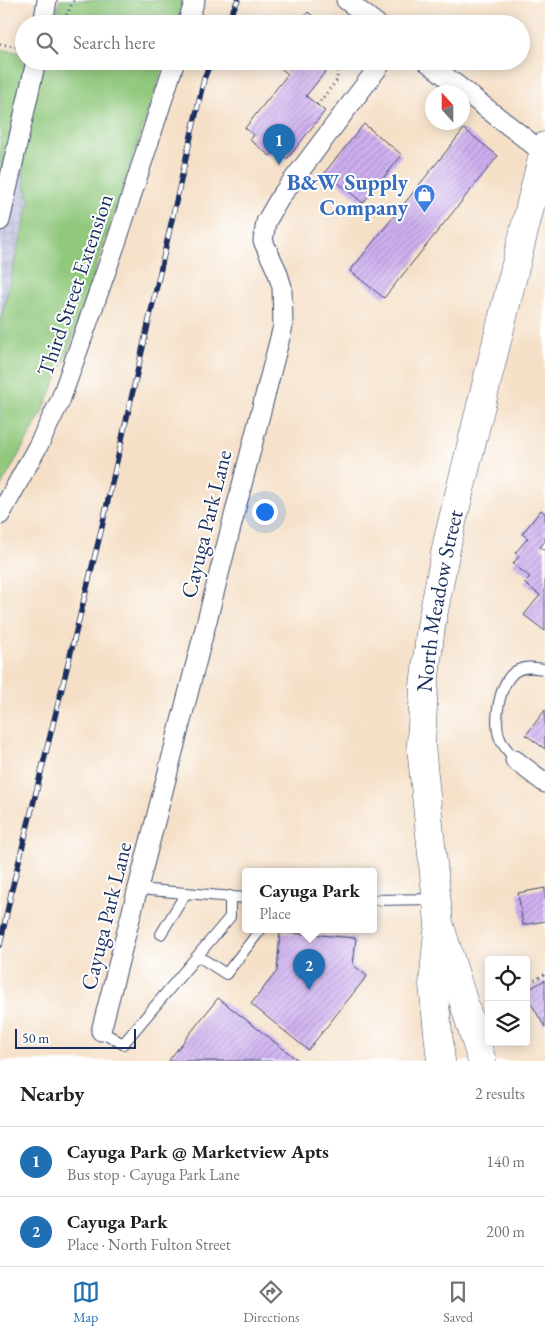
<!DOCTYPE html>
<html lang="en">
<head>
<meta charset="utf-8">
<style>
	body { margin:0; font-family:"EB Garamond",serif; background:#f2f2f2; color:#202124 }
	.controls { position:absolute; right:15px; bottom:15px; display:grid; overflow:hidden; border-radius:5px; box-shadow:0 2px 12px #0003 }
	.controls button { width:45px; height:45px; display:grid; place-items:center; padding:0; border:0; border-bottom:1px solid #e0e0e0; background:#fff; color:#202124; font:25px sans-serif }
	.compass { position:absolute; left:425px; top:85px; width:45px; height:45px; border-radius:50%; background:#fff; box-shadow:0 2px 12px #0003; rotate:339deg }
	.scale { position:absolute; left:15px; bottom:12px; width:121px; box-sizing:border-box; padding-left:5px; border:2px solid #1b2f5e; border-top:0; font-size:14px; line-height:18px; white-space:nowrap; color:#1b2f5e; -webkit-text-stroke:4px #fff; paint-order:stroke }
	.you { position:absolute; left:264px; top:511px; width:18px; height:18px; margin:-12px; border:4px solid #fff; border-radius:50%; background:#1a73e8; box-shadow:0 0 0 8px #1a73e833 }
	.badge { display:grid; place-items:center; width:32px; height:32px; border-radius:50%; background:#1f6fb2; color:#fff; font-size:16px; font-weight:700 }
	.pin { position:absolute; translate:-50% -41px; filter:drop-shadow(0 1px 2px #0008) }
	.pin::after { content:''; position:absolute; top:26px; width:18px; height:15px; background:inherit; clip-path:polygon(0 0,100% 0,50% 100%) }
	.popup { position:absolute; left:242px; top:868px; width:135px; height:65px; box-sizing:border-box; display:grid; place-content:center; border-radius:5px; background:#fff; filter:drop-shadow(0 1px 4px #0005); font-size:16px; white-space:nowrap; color:#757577 }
	.popup b { font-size:19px; color:#202124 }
	.popup::after { content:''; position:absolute; left:50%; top:100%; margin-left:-10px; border:10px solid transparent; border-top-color:#fff }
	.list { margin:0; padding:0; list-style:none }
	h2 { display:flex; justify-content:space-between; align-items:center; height:65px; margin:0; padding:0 20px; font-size:21px }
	h2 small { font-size:16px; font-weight:400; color:#757577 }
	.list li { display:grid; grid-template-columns:32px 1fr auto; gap:15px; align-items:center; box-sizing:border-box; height:70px; padding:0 20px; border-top:1px solid #e0e0e0 }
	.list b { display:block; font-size:19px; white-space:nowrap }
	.list p { margin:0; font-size:16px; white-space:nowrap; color:#757577 }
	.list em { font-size:16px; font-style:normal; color:#757577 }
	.icon { flex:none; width:28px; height:28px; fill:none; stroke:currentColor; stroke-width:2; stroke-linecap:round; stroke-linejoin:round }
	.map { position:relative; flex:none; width:545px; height:1061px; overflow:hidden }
	.search { position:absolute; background:#fff; box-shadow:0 2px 12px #0003; left:15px; right:15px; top:15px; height:55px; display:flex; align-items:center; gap:12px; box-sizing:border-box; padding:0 18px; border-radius:28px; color:#757577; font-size:19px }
	.sheet { height:205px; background:#fff }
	nav { display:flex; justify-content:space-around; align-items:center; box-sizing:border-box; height:70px; border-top:1px solid #e0e0e0; background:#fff; font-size:14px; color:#757577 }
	nav a { display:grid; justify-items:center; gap:2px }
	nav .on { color:#1f6fb2 }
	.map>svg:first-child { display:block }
</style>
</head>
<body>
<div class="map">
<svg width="545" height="1061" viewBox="0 0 545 1061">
	<defs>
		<pattern id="industrial-grid" width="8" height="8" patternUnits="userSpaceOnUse" patternTransform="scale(1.25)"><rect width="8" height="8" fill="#c0c2dd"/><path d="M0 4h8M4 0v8" fill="none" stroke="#a4a7c0"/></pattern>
		<pattern id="building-hatch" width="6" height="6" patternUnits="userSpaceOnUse" patternTransform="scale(1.25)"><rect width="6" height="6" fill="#cfb0f0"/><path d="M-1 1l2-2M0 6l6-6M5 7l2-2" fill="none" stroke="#a790c6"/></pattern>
	</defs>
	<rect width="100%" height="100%" fill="#fff"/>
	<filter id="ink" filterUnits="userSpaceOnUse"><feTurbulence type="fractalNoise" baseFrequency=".02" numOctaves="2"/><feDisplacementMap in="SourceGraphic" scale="10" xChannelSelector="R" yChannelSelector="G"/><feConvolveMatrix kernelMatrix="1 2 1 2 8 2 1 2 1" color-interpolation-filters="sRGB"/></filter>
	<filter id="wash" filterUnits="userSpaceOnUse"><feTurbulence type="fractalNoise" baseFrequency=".0096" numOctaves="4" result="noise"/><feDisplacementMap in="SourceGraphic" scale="20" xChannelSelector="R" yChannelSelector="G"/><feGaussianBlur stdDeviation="1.12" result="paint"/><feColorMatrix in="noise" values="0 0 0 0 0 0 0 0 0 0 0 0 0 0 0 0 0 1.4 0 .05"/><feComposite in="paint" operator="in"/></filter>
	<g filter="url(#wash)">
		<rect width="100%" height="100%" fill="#f5e0c7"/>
		<path fill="url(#industrial-grid)" d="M0,55L67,68L0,349Z"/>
		<path fill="#90c87c" stroke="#567c6d" d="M60,0H184L177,24H53Z
			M0,49L24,53V61H27L0,182Z
			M43,61H165L67,355L41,415L0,488V322L30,200C12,161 34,101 43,61Z"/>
		<g id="blocks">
			<path fill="url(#building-hatch)" d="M308,12L323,24H299Z
				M272,61H334L306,96L325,111L287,159L275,151L270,156L250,140L254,135L245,128L288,74Z
				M364,124L402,155L363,203L325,172Z
				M464,129L498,156L384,298L350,271Z
				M541,510L545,513V541L540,547L545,551V631L524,615L540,595L524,583L530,577L513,564L519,556L515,553L528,538L522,534Z
				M545,710V749L526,735Z
				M545,888V921L523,925L518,893Z
				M310,929L319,935L356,938L353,965L367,976L308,1050L251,1004L277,971L280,933L305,934Z
				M545,980V1027L526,995V991Z
				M218,998L299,1061H171L169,1060Z"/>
		</g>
	</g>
	<g filter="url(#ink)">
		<use href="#blocks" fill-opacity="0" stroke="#3c4a6e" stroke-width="1"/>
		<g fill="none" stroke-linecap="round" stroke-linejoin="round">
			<defs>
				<path id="lane" d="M515,760C511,754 505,748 501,741C492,724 499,679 518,670C527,666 535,668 545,669
					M138,889L245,898
					M373,900L436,899
					M161,934L186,893
					M198,956L226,974L261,929
					M101,1031L123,1044L230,917V896"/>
				<path id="street" d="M346,0L377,24
					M43,24L47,0
					M187,24L195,0
					M426,61L545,154
					M0,221L36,61
					M0,515L39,444L60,401L117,240L175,61
					M515,760L545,783
					M101,1031L283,326L282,287L277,271L263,241L266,222L281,196L383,61"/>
				<g id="highway">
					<path d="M438,932L433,985L441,1061"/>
					<path id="s1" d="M482,1061L439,923L421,746L424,686L431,626L448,539L545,146"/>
				</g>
			</defs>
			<use href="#lane" stroke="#3c4a6e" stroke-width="12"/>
			<use href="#street" stroke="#3c4a6e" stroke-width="21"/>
			<use href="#highway" stroke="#3c4a6e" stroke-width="29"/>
			<path stroke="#3c4a6e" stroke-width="3" stroke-dasharray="1 4" stroke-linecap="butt" d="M62,24L74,0
				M0,44L24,48
				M317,105L337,80L338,69L345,61
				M526,985L545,974"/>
			<use href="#lane" stroke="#fff" stroke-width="10"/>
			<use href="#street" stroke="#fff" stroke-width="19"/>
			<use href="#highway" stroke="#fff" stroke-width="28"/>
			<defs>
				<path id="rail" d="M226,24L238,0
					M0,945L12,889L101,531L204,79L211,61"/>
			</defs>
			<use href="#rail" stroke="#1b2f5e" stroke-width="5.5"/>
			<use href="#rail" stroke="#fff" stroke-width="4" stroke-dasharray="11" stroke-linecap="butt"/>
		</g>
	</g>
	<defs>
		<symbol id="shop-pin" viewBox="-11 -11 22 30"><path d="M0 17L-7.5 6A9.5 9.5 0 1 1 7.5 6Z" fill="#3f7fe0" stroke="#fff"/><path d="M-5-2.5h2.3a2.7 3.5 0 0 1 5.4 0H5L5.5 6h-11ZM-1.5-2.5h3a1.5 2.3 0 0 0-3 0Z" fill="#fff"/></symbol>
	</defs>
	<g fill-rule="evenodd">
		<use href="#shop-pin" x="412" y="182" width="25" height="34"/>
	</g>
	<g text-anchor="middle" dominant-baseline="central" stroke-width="4" stroke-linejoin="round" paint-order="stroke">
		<g font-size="22" font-weight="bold" fill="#366cbe" stroke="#fff" text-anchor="end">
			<text x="408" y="182">B&amp;W Supply<tspan x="408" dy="25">Company</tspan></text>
		</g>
		<g font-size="22" fill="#1b2f5e" stroke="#fff">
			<text transform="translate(75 285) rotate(-71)">Third Street Extension</text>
			<text transform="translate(206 524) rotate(-76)">Cayuga Park Lane</text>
			<text stroke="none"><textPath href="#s1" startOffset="469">North Meadow Street</textPath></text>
			<text transform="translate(106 916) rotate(-76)">Cayuga Park Lane</text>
		</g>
	</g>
</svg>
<div class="controls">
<button><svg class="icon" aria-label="locate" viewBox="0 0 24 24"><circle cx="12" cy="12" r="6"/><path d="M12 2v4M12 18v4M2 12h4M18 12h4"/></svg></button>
<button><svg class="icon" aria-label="layers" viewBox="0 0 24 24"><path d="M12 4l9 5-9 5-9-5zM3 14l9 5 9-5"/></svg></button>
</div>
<svg class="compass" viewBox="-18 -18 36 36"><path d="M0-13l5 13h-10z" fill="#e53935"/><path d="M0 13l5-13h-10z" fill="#757577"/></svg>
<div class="scale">50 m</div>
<div class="you"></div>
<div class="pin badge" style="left:279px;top:165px">1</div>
<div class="pin badge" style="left:309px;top:990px">2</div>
<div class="popup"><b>Cayuga Park</b>Place</div>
<div class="search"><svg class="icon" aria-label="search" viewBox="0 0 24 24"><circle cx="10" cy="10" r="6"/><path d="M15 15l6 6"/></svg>Search here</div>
</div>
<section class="sheet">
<h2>Nearby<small>2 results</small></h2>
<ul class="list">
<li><span class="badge">1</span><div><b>Cayuga Park @ Marketview Apts</b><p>Bus stop · Cayuga Park Lane</p></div><em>140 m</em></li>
<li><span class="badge">2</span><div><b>Cayuga Park</b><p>Place · North Fulton Street</p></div><em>200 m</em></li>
</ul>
</section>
<nav>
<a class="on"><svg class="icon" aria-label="map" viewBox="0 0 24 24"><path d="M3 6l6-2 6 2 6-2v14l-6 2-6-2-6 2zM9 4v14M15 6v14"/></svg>Map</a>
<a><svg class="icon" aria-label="directions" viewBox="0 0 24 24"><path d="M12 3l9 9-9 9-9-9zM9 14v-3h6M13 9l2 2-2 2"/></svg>Directions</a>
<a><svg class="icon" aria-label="saved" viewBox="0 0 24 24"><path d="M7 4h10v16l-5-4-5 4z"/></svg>Saved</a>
</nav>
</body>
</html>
